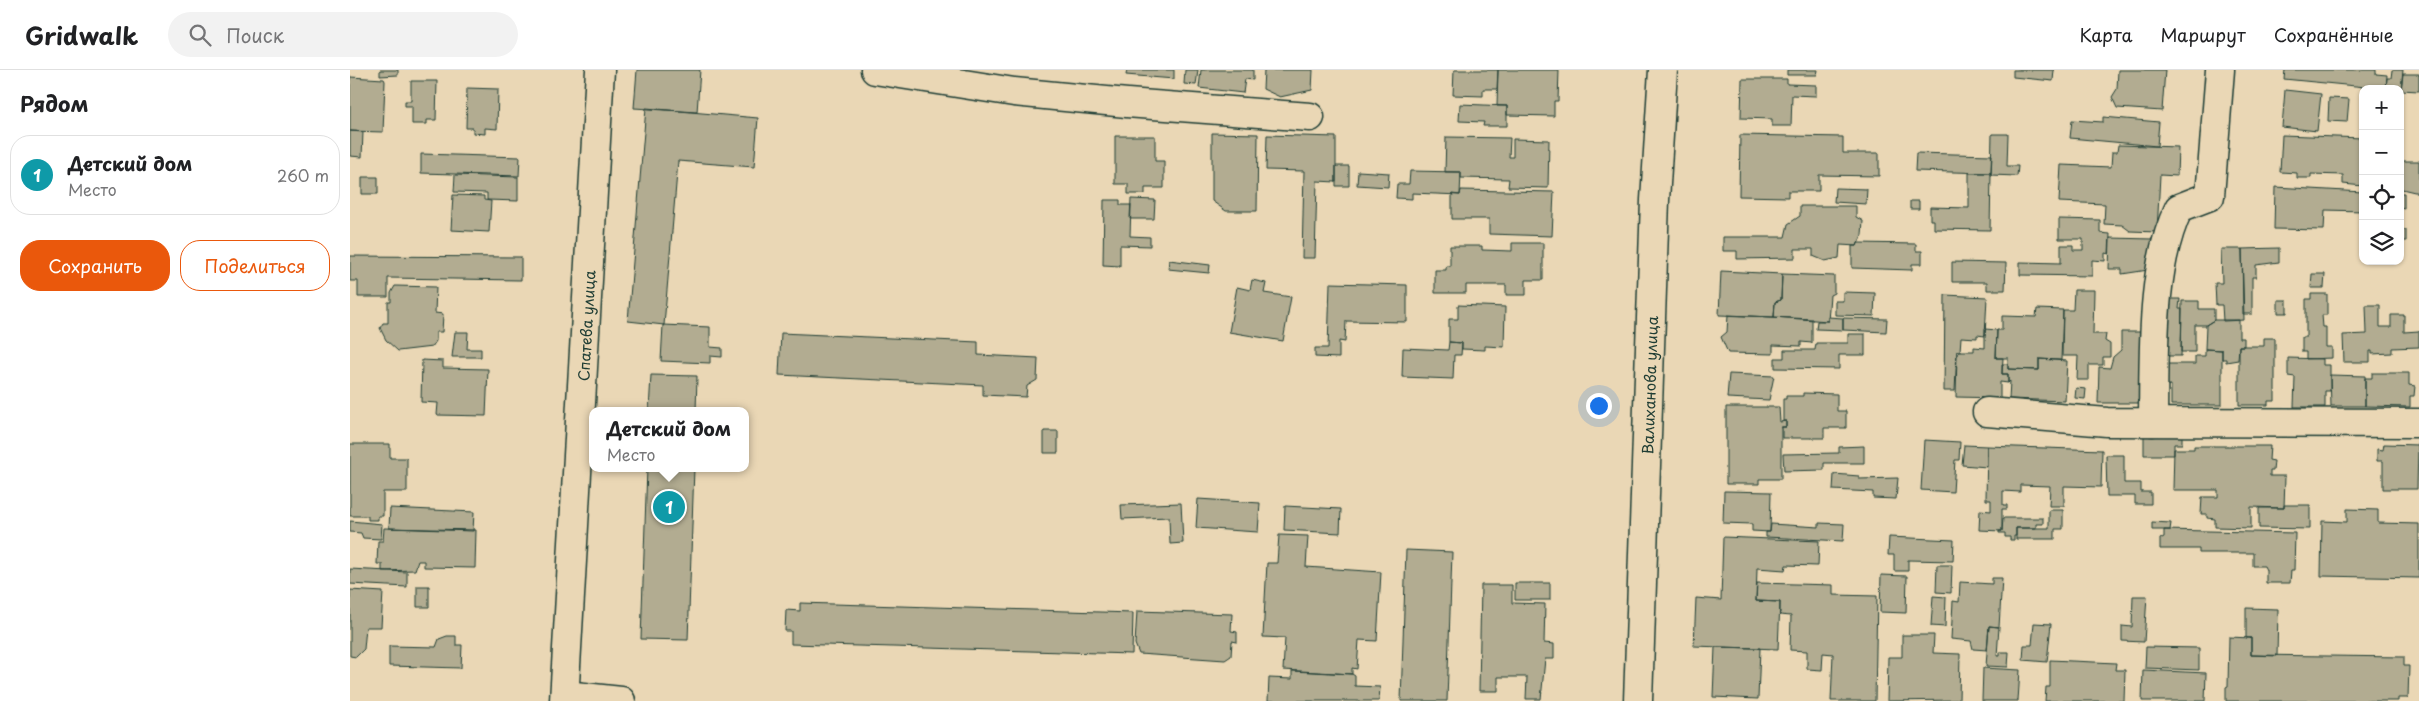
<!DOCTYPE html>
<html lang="ru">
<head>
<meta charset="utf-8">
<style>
	body { margin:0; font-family:"Playpen Sans",sans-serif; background:#f2f2f2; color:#202124 }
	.controls { position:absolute; right:15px; top:15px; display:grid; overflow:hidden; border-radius:10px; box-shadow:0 1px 4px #0004 }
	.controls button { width:45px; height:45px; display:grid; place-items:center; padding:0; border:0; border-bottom:1px solid #e0e0e0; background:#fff; color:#202124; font:25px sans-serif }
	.you { position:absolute; left:1248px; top:335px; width:18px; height:18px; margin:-12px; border:4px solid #fff; border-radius:50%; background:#1a73e8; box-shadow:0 0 0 8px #1a73e833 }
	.badge { display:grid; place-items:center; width:32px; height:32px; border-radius:50%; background:#ea580c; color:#fff; font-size:16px; font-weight:700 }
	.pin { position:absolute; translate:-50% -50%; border:2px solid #fff; box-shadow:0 1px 5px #0006 }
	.popup { position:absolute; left:239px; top:337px; width:160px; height:65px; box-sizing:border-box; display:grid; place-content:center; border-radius:10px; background:#fff; filter:drop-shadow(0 1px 4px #0005); font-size:16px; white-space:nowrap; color:#757577 }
	.popup b { font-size:19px; color:#202124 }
	.popup::after { content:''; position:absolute; left:50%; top:100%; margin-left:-10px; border:10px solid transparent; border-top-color:#fff }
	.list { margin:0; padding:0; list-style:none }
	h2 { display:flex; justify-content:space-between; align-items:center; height:65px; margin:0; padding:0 20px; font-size:21px }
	h2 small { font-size:16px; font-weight:400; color:#757577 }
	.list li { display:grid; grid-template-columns:32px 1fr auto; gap:15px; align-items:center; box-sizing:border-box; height:80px; margin:0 10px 10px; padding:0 10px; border:1px solid #e0e0e0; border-radius:20px }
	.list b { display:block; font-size:19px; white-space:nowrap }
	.list p { margin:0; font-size:16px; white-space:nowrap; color:#757577 }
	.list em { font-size:16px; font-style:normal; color:#757577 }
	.actions { display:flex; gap:10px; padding:15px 20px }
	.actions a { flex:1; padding:11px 0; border:1px solid #ea580c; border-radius:20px; text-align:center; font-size:18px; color:#ea580c }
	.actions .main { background:#ea580c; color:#fff }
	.icon { flex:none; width:28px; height:28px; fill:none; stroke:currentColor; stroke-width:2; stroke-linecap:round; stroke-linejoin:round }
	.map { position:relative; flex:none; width:2069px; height:631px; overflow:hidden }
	header { display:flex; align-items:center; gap:30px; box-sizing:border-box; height:70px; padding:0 25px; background:#fff; border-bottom:1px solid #e0e0e0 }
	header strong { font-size:24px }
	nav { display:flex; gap:28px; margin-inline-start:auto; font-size:18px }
	.search { width:350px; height:45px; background:#f2f2f2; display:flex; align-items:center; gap:12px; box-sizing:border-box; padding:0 18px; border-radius:28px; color:#757577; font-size:19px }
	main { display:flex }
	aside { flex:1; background:#fff }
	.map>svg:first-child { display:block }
</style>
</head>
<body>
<header>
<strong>Gridwalk</strong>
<div class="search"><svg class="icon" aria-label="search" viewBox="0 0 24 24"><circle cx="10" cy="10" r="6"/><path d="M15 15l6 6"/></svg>Поиск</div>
<nav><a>Карта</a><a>Маршрут</a><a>Сохранённые</a></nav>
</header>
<main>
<aside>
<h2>Рядом<small></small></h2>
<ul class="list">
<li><span class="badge" style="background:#0f9aa8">1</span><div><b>Детский дом</b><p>Место</p></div><em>260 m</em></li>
</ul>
<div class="actions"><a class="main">Сохранить</a><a>Поделиться</a></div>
</aside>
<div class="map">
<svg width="2069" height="631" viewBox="0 0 2069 631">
	<rect width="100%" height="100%" fill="#ead7b5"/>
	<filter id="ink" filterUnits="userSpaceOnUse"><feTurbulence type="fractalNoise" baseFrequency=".02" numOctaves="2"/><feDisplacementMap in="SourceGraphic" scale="10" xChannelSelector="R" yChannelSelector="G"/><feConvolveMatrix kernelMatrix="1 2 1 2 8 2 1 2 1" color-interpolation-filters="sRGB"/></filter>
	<g filter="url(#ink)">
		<path fill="#b2ac91" stroke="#1f3d34" d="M30,0H48V5L30,6Z
			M287,0H350L347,42L284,38Z
			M777,0H824V9L776,5Z
			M835,0H848L846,15L834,14Z
			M851,0H903V10L895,9L893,23L849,18Z
			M914,0H963L962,20L930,27L913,19Z
			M1104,0H1148L1147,19H1133V26L1103,25Z
			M1148,0H1209L1208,31H1204V46L1157,45V36H1147Z
			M1437,0H1468L1467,5H1437Z
			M1663,0H1704L1703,11L1663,7Z
			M1768,0H1815L1812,41L1767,38L1762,27L1767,19Z
			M1935,0H2026V4L2037,5L2036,19L1934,9Z
			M2042,0H2053L2051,20L2036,19L2037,8H2041Z
			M2053,4H2069V21L2051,20Z
			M0,7L34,9L35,11L33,62L0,61Z
			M1392,9H1437V14L1466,15V26L1442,25L1441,56H1422V49L1391,48Z
			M61,11H87L86,50H77V54H62V36H55V31H61Z
			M117,18L148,19L147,59L135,58V64L123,63V58H116Z
			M1935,20L1971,24L1967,61L1932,57Z
			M1979,28L1999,29L1997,52L1978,51Z
			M1110,34L1157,36V56H1133L1134,52L1109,51Z
			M296,38L408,48L404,97L328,91L314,255L278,251Z
			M1753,47L1809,52L1807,76L1720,68L1722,50L1753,52Z
			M0,61L13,62L12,87L0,86Z
			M862,63L908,64L907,141H876L862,131Z
			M1642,64H1658L1657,96H1668L1667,106L1641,105Z
			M917,65L986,67V112L967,111L965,188H952L954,101L916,100Z
			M1390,65L1493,67V83H1529V106L1469,105V121H1438V127L1389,126Z
			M1932,65L2013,68V116L1993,114V105L1961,104V108H1947V103L1930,102Z
			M765,66H805V91H814V118H795V124H778V114H765Z
			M1096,67L1160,68L1159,87H1163V69L1199,70L1198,118L1158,117L1159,109L1111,108V102H1095Z
			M1768,75L1828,77L1827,106L1810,105L1807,162L1780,161L1772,155L1754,154L1755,134L1709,132L1711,95L1761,97L1762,82H1767Z
			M1566,83L1642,85L1641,103L1565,101Z
			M71,84L170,87L169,106L71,103Z
			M2052,91H2069V123L2052,119L2050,113Z
			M986,96H999V116H986Z
			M1008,101L1039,103L1038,117L1007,115Z
			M1060,101L1111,102L1110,125L1062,123V129L1046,128L1047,114H1059Z
			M1619,103H1641L1640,160L1584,159V150H1580V137L1619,138Z
			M105,105L168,107V131L137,130V123L104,122Z
			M12,107H28V124H12Z
			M1925,117L2013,122V141L1975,140L1974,160L1924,159Z
			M1485,118L1517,119L1516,134L1484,132Z
			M1111,120L1204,122L1202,166L1139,164V149H1102V124L1110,125Z
			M2050,123H2054V138L2050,137Z
			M103,125L134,126V130L141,131L139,162L101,160Z
			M781,129L805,130L804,149H780Z
			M754,130H770V135H781L780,166L800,167V176L770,175V196L753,195Z
			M1560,131H1569V139H1560Z
			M1450,136H1506V147L1513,151L1512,165L1507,176L1490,175L1489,188L1475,191L1463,186V179H1445V188L1387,189V181H1373V167H1435L1438,154L1450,146Z
			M1709,149L1750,150V163L1760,164L1759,184L1755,183V191L1742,190V206L1670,205V192L1711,193V175H1723V180H1733V169H1709Z
			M2050,160H2056V171H2050Z
			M1760,168L1802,169V186H1798V200L1772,204V199H1759Z
			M1162,173H1193V210H1176V225H1156V215H1116V223H1085V200H1096V196H1100V176H1132V180L1162,181Z
			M1508,173L1566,174V181H1572V194H1562V200L1502,198V176H1507Z
			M1929,178V192L1906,195V207H1902V244H1893L1892,179Z
			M1871,179H1892L1894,250L1873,251L1872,235H1866L1865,213H1872Z
			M0,186L171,187V210L38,208V227H8V211H0Z
			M819,190L860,195L859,203L818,199Z
			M1602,192L1656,193L1655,220H1637V212H1602Z
			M1371,201L1432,204L1431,230L1425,232L1424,247L1369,245Z
			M1432,204L1484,206V223L1480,225L1478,251L1424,247L1425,232L1431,230Z
			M1962,204H1975L1974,218H1961Z
			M902,210L916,213L914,223L941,227L933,271L879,262L887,217L900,220Z
			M980,213L1057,215V252L996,251L995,272L989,271V288L965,287V278H978Z
			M45,216L86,217L85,243L93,244L92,262H86V271L82,277L48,281L36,270L30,258L33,253H38V232H41V223Z
			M1724,220H1744L1743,264H1756L1755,271L1760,274V287H1753V295H1739V310H1727L1728,286H1712L1713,240H1723Z
			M1493,222L1525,223L1524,246L1485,245V231H1493Z
			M1961,224H1977V245H1972L1973,257H1976V277H1982V288L1956,289V282H1952V267H1956V229H1961Z
			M1595,225L1637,227L1635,266L1627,265V268L1611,267L1610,281H1607L1605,321H1594Z
			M1817,229H1830L1829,239H1832L1831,286H1811Z
			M1928,230H1937V243H1928Z
			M1832,231H1849V239H1864V250L1856,255H1845V282H1831Z
			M1108,235L1155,237L1154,277L1135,276V280L1112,279V273L1099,272V249H1108Z
			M2016,235H2030V257H2041V245H2054V262L2069,261V277L2042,278V283L2022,284V281H2020V292H1994L1993,265L2017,264Z
			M1687,239L1713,240L1711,290L1689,289V300L1658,299V288H1646L1647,260H1652V246L1686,247Z
			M1378,245L1462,249V273L1451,272V276L1423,275V284L1378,283L1371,267L1377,262Z
			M1478,247L1493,248V260L1466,259L1467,251H1478Z
			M1493,248L1537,249L1536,262L1493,260Z
			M1864,250H1889V268H1894V276H1889L1888,290L1876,292V289H1872V280L1855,279L1856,255Z
			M313,255L360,257V277L372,278V287L360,286V293L311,291Z
			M1635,259L1647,260L1646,288H1653L1652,304H1658V313L1650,312V328L1606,327L1607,281H1624V277L1635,278Z
			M105,262H118L117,279H131V287H102Z
			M1771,262H1800L1790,333H1748L1749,297L1760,298L1763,287L1771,280Z
			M431,263L628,272V285L688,288L687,310L677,316L676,327L633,325V315L429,305Z
			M1498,264H1515V285H1489V299L1425,298V288H1434V280H1465L1466,273H1498Z
			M1914,268H1925V331H1918V335H1889V276H1914Z
			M1099,272L1112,273L1111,285H1104L1103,309L1052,307L1053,278L1098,280Z
			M1855,279L1872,280V335H1821V315H1809V294H1845V286H1855Z
			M1938,288L1973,289V295H1980V321H1975V337H1944L1945,307L1938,306Z
			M1689,289L1717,291L1715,331L1659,329L1660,311L1658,313V304H1652V294H1658V299L1689,300Z
			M72,290L93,291V298L138,299L136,346L87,345L88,333L71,332Z
			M2022,303H2059V315L2065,316L2064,326H2060V337L2015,336V308H2022Z
			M1379,304L1424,306L1419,330L1377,328Z
			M301,305L347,306L346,341H299Z
			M1980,305L2015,306V336H1981Z
			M1726,318L1736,319L1735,329L1725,328Z
			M1453,323L1487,324V341H1496V358H1474V368H1432V357H1436V351H1433V329H1436V326H1453Z
			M1376,337H1429L1430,352L1436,351V357H1431V409H1409V414H1376Z
			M694,361H708V383H694Z
			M1794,365L1832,366V374H1824V385H1794Z
			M1574,370L1610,372L1609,390H1605L1603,422L1571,420Z
			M0,374H40V388H57V422H33V446H28V450H18V446H0Z
			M2034,374L2068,375L2067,419H2033V391H2027V379L2033,380Z
			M1614,375L1637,376V397L1612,395Z
			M1514,376V393H1474V400L1434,401L1433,384L1489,383V377Z
			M1637,376L1752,380L1751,417L1714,416V436H1699L1700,416L1670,415V422L1653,421V435H1657V439H1652V461L1629,460L1630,440L1641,441V430H1636Z
			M1844,376H1920L1919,390L1924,391L1923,401H1920V406H1935L1934,438L1901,437V458L1865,457V449L1857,448V444H1851L1852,427H1868V420H1823L1824,379H1844Z
			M1756,385H1774V413H1791V422H1801V434H1785V426H1757Z
			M297,398H344L338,570L291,569Z
			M1484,404L1509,406V409L1548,408L1546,429L1523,428V422L1483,420Z
			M1374,421L1421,422L1420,462L1402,461V454L1373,453Z
			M848,429L910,433L908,462L846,458Z
			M831,433L833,473L820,474L819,447L772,449L771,435Z
			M1934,435H1960V459L1909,458V438H1934Z
			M935,436L991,439L990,463L934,460Z
			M40,438L124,442L123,461L39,458Z
			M1997,439L2028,440V453L2069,454V508L1971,506L1972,451L1997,452Z
			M1699,440H1713V459H1705V469H1666V458H1699Z
			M1653,448H1693V454H1686V458H1666V466H1664V470H1660V467H1655V463H1649V461H1652Z
			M0,451L32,454L31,469L13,468L11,463L0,462Z
			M1802,452L1821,453L1820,460H1802Z
			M1469,453L1494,454L1493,471L1416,467V462H1420L1421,454L1469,457Z
			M34,458L126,460L125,498L74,497V491H68L65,500L32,501V494H27L28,471H33Z
			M1814,460L1945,463L1944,500H1941L1940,513H1916V500L1914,496H1903V483H1849V479H1810V469L1814,467Z
			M929,465L958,466L956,497L1031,502L1027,571L1009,570L1007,599L1002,598V604L933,600L935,568L913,567L917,493H927Z
			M1373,467L1469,471L1468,496L1436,495L1435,500L1407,498L1406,531L1430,532L1428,579L1344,576L1346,528L1371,530Z
			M1539,467L1604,470L1603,491L1558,490V501H1544V485H1538Z
			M1056,480L1102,482L1097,631H1051Z
			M1587,495H1602L1601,523L1586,522Z
			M0,499L57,502V517L0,514Z
			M1531,505L1557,506L1556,543L1530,542Z
			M1642,508H1652L1649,557L1639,556L1637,580L1623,579L1621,571L1601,569L1603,531L1609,532L1610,512L1642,514Z
			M1165,513H1200V530H1165Z
			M1407,513L1483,515V525L1527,526L1525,631H1481L1483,584L1473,583L1472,600L1457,599V581L1440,580L1441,546L1430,545V532L1406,531Z
			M1131,515H1162V533L1195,534L1194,573L1204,574V589H1195L1191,629H1176L1177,607H1148V621H1129Z
			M67,516H79V537H67Z
			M0,520L33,522L31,557H16L14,579L6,587L0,586Z
			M1583,526L1596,527L1595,557L1581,556Z
			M1783,526H1797L1794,572L1772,571V556L1782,557Z
			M450,533L783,543L782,584L441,574V561H435L436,540L450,541Z
			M1896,538L1928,539L1927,586L1901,585V568H1896Z
			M787,541L882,544L881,561L887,562V572L882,571L881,586L875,590L789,584L785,574Z
			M1684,553L1701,554L1697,592L1673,590L1674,575H1682Z
			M1639,556L1649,557L1647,586H1650V582H1659L1658,597L1636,596Z
			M1552,565H1584L1583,583L1610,584L1609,630L1537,631L1538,587H1552Z
			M97,566H106V575H112L111,598L39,596V576L86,577L89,569Z
			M1879,567L1901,568V585L2054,587V596H2059L2058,628H2048V631H1876V617L1878,616Z
			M1365,577L1410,578L1408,629L1363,627Z
			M1796,577L1849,578V600L1795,598Z
			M1700,590L1766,593L1765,600H1775L1774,631H1695L1696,617H1700Z
			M1633,598L1670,600L1668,631H1632Z
			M1793,600L1856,603L1855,631H1792Z
			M942,601L1002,604L1005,606V616L1030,617L1029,631H918L919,608L942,609Z"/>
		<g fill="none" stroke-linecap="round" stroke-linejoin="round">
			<defs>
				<g id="minor">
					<path d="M525,0L664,22L777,33L960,47"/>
					<path d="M1637,342L1757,352L2069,353"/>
					<path d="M1803,352C1804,286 1800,197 1829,138L1860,126L1870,0"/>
					<path d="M215,625L271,631"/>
					<path id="s1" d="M1288,631L1305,130L1313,0"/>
				</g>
				<g id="tertiary">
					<path id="s2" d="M214,631L250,0"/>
				</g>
			</defs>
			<use href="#minor" stroke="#1f3d34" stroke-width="31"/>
			<use href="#tertiary" stroke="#1f3d34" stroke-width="31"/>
			<use href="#minor" stroke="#ead7b5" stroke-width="28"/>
			<use href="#tertiary" stroke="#ead7b5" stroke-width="28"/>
		</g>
	</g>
	<g text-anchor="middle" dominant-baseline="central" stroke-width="4" stroke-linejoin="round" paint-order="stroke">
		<g font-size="15" fill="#1f3d34" stroke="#ead7b5">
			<text stroke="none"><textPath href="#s2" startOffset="376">Спатева улица</textPath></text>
			<text stroke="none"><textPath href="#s1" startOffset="316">Валиханова улица</textPath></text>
		</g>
	</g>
</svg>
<div class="controls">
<button>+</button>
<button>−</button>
<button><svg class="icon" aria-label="locate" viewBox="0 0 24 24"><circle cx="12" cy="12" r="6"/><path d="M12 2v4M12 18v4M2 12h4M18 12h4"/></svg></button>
<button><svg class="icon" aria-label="layers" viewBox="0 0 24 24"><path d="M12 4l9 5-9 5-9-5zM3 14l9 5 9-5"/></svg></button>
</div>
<div class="you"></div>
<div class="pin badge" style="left:319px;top:437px;background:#0f9aa8">1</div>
<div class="popup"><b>Детский дом</b>Место</div>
</div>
</main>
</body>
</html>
